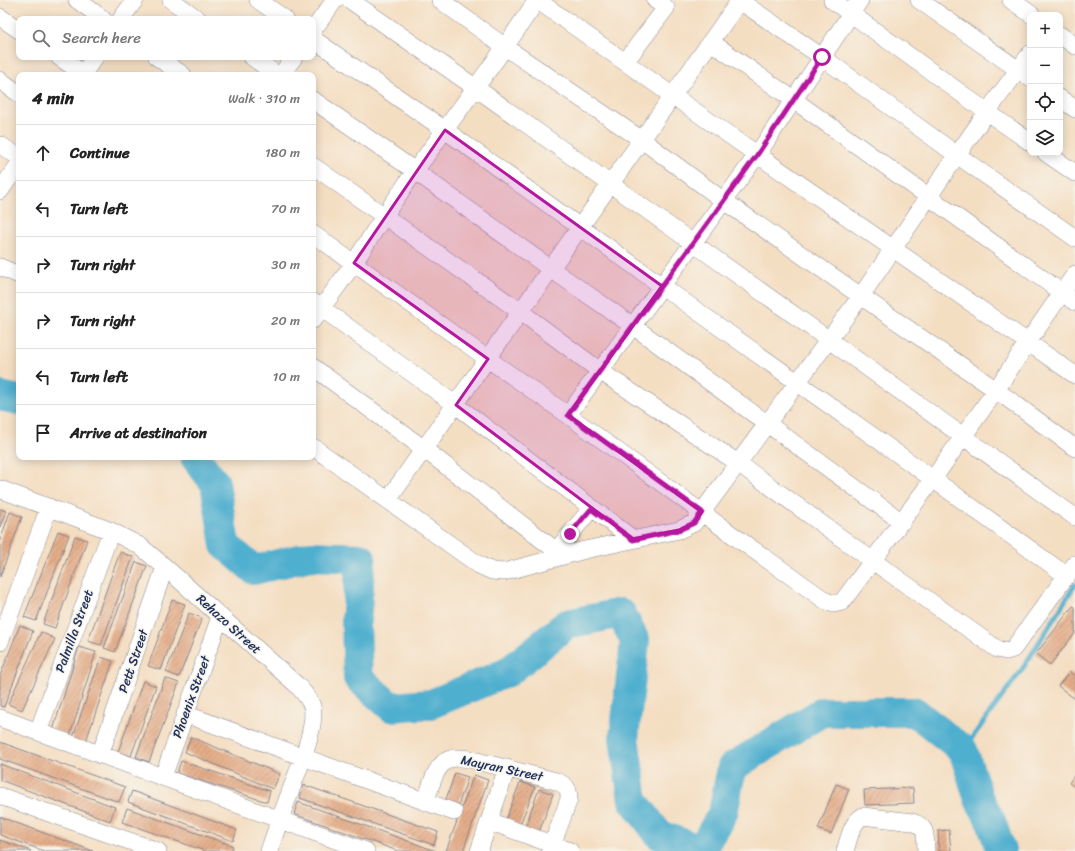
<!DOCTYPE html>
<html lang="en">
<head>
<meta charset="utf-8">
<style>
	body { margin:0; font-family:Sriracha,sans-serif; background:#f6f6f6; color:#222 }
	.controls { position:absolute; right:12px; top:12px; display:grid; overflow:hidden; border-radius:8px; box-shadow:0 2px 10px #0003 }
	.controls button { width:36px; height:36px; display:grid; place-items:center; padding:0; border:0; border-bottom:1px solid #e0e0e0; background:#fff; color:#222; font:20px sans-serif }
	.stop { position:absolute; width:12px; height:12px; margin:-9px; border:3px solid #b5179e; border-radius:50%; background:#fff }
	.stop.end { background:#b5179e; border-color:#fff; box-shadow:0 1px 4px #0008 }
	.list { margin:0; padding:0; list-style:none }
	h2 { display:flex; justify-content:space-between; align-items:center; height:52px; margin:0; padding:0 16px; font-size:17px }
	h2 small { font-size:13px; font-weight:400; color:#767676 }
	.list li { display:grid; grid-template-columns:26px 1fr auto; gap:12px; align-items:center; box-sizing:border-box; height:56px; padding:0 16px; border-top:1px solid #e0e0e0 }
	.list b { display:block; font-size:15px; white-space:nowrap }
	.list em { font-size:13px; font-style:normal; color:#767676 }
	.icon { flex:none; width:22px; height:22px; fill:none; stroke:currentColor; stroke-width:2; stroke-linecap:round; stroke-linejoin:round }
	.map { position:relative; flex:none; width:1075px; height:851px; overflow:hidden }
	.search { position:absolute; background:#fff; box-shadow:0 2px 10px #0003; left:16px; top:16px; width:300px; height:44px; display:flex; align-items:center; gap:10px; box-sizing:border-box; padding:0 14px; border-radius:8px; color:#767676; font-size:15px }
	.panel { position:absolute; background:#fff; box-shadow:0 2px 10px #0003; left:16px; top:72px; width:300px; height:388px; border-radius:8px }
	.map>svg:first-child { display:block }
</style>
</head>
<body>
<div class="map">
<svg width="1075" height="851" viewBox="0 0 1075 851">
	<defs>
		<pattern id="building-hatch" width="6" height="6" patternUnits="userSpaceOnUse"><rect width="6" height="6" fill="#e5ad89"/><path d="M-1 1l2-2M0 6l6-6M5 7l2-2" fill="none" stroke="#b98d73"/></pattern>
	</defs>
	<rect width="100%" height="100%" fill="#f7f3e8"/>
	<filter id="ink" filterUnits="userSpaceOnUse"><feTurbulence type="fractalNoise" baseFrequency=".025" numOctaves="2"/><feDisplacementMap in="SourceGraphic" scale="8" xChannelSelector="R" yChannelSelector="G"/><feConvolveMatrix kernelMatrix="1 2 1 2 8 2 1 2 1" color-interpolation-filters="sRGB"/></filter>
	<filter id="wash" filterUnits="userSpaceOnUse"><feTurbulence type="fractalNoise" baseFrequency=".012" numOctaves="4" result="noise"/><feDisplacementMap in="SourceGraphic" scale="16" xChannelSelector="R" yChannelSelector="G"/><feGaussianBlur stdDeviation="0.9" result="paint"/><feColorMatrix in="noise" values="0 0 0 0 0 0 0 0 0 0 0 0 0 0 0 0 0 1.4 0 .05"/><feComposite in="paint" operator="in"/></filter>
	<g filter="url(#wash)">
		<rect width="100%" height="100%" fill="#f4dec2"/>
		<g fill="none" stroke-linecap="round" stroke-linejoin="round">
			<path stroke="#50afcf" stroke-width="5" d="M963,750L1021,671L1075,585"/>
			<path stroke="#50afcf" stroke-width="30" d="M0,396L19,400
				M195,457L215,483L225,545L254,570L310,556L361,558L356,623L358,678L391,707L431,704L508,672L567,624L621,613L635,641L624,738L633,800L659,835L701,850L723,813L732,767L822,712H915L963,750L979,799L991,821L1001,851"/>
		</g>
		<g id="blocks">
			<path fill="url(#building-hatch)" d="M0,509L6,511L0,527Z
				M10,512L22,517L0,577V540Z
				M58,531L69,535L36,621L24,617Z
				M75,536L87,540L55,628L43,624Z
				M120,552L133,557L101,645L88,641Z
				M136,562L147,566L115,652L104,648Z
				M172,600L185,604L161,670L148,666Z
				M1073,606L1075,607V633L1050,665L1036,654Z
				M189,613L202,618L179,677L166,672Z
				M20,625L33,631L4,707L0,706V676Z
				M41,632L55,639L22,710L8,704Z
				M79,647L96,652L70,736L53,730Z
				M101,657L113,661L85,744L72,740Z
				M1069,672L1075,676V699L1058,686Z
				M165,678L179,683L149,762L136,757Z
				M143,681L156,686L131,756L118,752Z
				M191,737L280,774L273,789L185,752Z
				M0,742L125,787L119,802L0,759Z
				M181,761L270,791L267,802L177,773Z
				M0,764L115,807L110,821L0,780Z
				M455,773L468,777L457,809L444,805Z
				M1075,774V788L1069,783Z
				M474,775L488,780L463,851H446Z
				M520,782L535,787L519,827L505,822Z
				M836,784L849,789L831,834L818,829Z
				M304,785L438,832L434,845L300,798Z
				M913,788L914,803L865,805L864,790Z
				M539,789L553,794L538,835L524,830Z
				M132,791L237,830L233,841L128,802Z
				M298,802L436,851H398L294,814Z
				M127,808L233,846L231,851H205L122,822Z
				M0,817L93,851H44L0,835Z
				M949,830L951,851H939L938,831Z
				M0,840L31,851H0Z"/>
		</g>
	</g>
	<g filter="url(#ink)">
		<use href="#blocks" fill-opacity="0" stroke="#888690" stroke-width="1"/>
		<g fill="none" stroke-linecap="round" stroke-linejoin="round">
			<defs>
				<path id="minor" d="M77,0L103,19
					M171,0L198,19
					M258,0L285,19
					M350,0L476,88L693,243L829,340L1075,517
					M440,0L505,47L642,140L724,201L996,390L1075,448
					M832,0L987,112L1030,142
					M919,0L1030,78
					M1011,0L1032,15
					M740,1L822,57L957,155L1075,238
					M0,17L19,30
					M121,19L135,0
					M313,30L335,0
					M1060,35L1075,46
					M313,39L445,130L662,286L933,479L1067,576
					M711,42L794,100L1075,302
					M59,57L85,75
					M157,57L183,75
					M252,57L277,75
					M625,62L666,8L655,0
					M82,75L95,57
					M281,75L294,57
					M0,80L19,94
					M1060,98L1075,109
					M313,100L415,171L551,269L633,326L902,522
					M0,145L19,157
					M1046,153L1075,173
					M313,166L521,312L600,371L738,463L873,561L997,649L1006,651L1013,649L1075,564
					M0,191L19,164
					M313,234L488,359L568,415L734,536L826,601L834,604L842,602L933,479L996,390L1028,342L1075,274
					M0,267L19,275
					M313,302L456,405L633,539
					M313,320L354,263L384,216L415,171L505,47L537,0L673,96L1075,375
					M313,367L424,449L563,556
					M568,415L757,155L860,0
					M313,447L479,565L492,571L504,572L585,550L679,530L694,523L861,296L957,155L987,112L1030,54
					M0,489L111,531L140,546L165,567L298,686C303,692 309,698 312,706C317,727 299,767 292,787C284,808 276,830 269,851
					M388,500L740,0
					M556,551L591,509
					M0,642L49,507
					M185,714L454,812
					M0,718L366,851
					M38,732L111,531
					M100,755L165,567
					M163,777L220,617
					M0,796L158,851
					M426,802C430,788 435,764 450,759C456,757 463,758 469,759L556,781C566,785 569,788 569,799L550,851
					M489,821L570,851
					M479,851L507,768
					M845,851C849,839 851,823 863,816L912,822C928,826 925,837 926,851"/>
			</defs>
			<use href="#minor" stroke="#888690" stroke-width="18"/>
			<use href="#minor" stroke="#fff" stroke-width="17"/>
		</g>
	</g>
	<g fill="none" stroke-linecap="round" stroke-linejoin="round" filter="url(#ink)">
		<path stroke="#b5179e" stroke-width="5" d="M570,534L591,509L633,540L679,530L694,523L702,512L568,415L757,155L822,57"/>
	</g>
	<path fill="#b5179e" fill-opacity="0.2" stroke="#b5179e" stroke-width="3" stroke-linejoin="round" d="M445,130L662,286L568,415L702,512L694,523L679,530L633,539L456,405L488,359L354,263Z"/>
	<g text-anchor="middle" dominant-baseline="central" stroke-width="3" stroke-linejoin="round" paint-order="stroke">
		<g font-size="13" fill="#1b2f5e" stroke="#f7f3e8">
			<text transform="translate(229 624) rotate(42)">Rehazo Street</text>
			<text transform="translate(74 631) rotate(-70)">Palmilla Street</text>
			<text transform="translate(133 661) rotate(-71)">Pett Street</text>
			<text transform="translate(191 697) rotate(-70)">Phoenix Street</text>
			<text transform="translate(502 768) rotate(12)">Mayran Street</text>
		</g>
	</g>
</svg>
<div class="controls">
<button>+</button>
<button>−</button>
<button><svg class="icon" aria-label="locate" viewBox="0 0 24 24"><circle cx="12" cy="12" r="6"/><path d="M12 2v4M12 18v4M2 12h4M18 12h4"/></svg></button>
<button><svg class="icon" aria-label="layers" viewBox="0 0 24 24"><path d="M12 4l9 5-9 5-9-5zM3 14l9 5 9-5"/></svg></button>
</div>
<div class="stop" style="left:822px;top:57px"></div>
<div class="stop end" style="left:570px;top:534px"></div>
<div class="search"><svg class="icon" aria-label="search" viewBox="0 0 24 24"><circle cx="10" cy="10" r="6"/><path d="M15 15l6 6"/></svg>Search here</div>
<section class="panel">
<h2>4 min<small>Walk · 310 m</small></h2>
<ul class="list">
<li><svg class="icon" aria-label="ahead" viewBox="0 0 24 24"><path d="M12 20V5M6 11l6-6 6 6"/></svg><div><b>Continue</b></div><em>180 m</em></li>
<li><svg class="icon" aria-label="left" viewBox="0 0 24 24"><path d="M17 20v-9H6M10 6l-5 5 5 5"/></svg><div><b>Turn left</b></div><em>70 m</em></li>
<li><svg class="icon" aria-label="right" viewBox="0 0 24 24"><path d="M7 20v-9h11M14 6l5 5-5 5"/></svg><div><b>Turn right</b></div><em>30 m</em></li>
<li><svg class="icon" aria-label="right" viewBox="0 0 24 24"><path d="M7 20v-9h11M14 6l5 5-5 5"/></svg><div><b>Turn right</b></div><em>20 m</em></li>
<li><svg class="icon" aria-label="left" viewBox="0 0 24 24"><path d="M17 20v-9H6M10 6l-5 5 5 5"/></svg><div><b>Turn left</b></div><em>10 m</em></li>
<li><svg class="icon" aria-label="arrive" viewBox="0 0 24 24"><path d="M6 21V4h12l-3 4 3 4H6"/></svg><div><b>Arrive at destination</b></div></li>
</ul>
</section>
</div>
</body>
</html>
